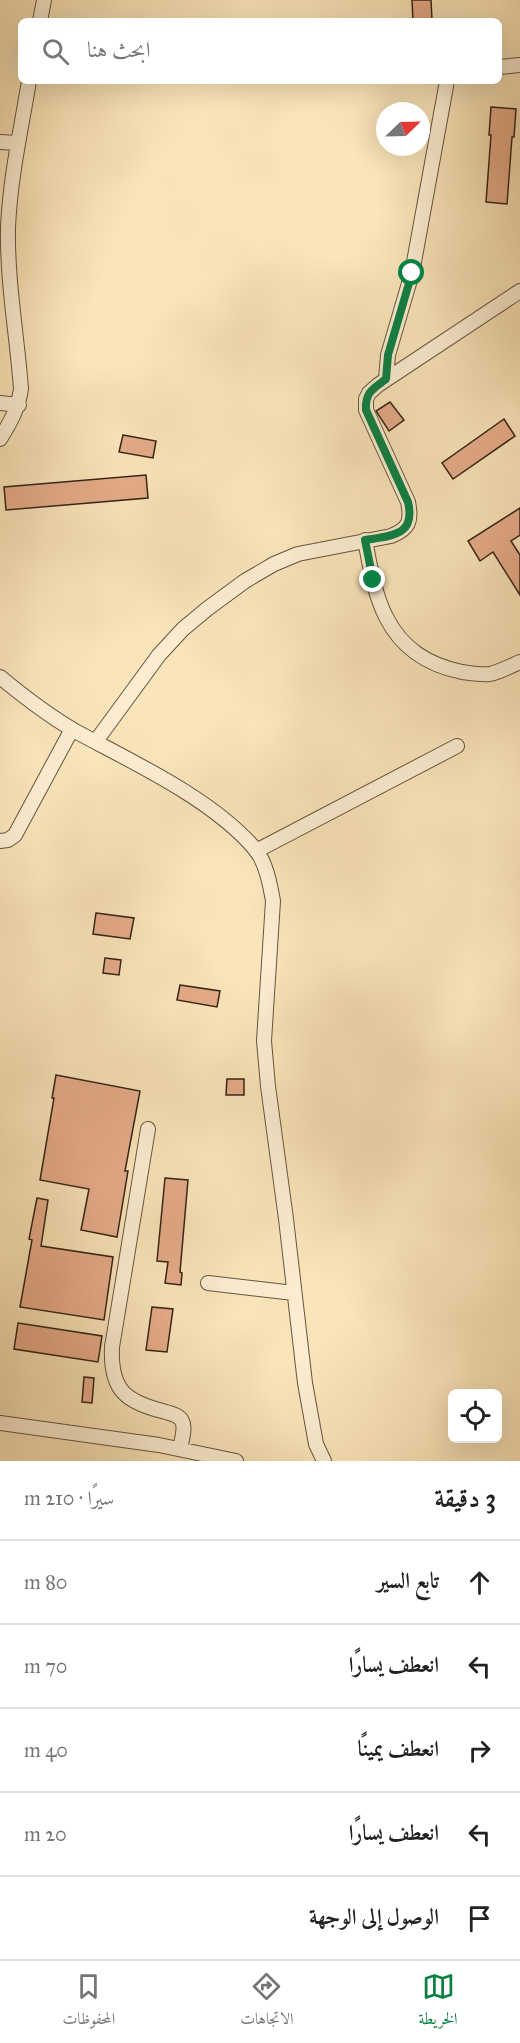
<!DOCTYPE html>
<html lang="ar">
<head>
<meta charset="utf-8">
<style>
	body { margin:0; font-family:"IM FELL Great Primer",Amiri,serif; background:#f2f2f2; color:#222; direction:rtl }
	.controls { position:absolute; right:18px; bottom:18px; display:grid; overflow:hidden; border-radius:9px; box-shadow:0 6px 24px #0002 }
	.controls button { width:54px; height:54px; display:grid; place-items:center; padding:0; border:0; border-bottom:2px solid #e0e0e0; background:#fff; color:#222; font:30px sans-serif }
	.compass { position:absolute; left:376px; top:102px; width:54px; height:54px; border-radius:50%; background:#fff; box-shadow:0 6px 24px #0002; rotate:67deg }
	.stop { position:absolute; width:18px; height:18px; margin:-14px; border:4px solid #0b8043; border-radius:50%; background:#fff }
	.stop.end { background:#0b8043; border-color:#fff; box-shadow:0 2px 6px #0008 }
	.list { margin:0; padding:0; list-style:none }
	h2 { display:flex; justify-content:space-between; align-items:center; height:78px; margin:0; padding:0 24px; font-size:26px }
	h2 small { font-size:20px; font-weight:400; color:#767676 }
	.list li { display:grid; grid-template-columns:39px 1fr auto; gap:18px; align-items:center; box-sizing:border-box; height:84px; padding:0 24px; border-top:2px solid #e0e0e0 }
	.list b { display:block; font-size:22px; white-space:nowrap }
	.list em { font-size:20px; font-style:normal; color:#767676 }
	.icon { flex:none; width:33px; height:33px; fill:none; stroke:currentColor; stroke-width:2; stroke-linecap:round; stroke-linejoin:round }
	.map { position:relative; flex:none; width:520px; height:1461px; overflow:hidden; direction:ltr }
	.search { position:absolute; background:#fff; box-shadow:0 6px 24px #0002; left:18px; right:18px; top:18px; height:66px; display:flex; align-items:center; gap:15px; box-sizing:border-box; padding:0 21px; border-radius:9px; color:#767676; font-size:22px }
	.sheet { height:498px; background:#fff }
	nav { display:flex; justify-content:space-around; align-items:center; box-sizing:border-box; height:84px; border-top:2px solid #e0e0e0; background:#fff; font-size:16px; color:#767676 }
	nav a { display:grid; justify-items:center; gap:3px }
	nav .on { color:#0b8043 }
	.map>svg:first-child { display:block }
</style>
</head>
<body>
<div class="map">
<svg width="520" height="1461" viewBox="0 0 520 1461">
	<rect width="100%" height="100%" fill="#fae4b9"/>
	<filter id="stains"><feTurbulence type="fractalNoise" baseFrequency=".00333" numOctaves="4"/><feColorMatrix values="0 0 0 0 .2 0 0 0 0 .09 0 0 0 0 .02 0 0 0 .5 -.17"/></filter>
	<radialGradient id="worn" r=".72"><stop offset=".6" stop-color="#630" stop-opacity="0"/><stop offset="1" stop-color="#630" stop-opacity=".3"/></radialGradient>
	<path fill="#e6ab89" stroke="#332515" stroke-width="1.5" d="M412,0H431L432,20L413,21Z
		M491,107L516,109L514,137H512L507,204L486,202L491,135H489Z
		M390,402L404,420L389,431L376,411Z
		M504,419L515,436L453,479L442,463Z
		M123,435L156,441L153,458L119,452Z
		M146,475L148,498L6,510L4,487Z
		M520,508V535L511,541L520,555V595L493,552L480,561L468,541Z
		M96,913L134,918L130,939L93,934Z
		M105,958L121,960L119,975L103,973Z
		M180,985L220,991L217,1007L177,1000Z
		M56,1075L140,1091L125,1171H128L117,1237L81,1230L89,1189L40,1180L54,1098H52Z
		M227,1079H244V1095H226Z
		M165,1178L188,1180L180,1272L182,1273L181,1285L165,1283L168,1262L157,1261Z
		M37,1198L48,1200L41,1246L113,1257L104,1320L20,1307L32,1240L29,1239Z
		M152,1307L173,1309L167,1352L146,1350Z
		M18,1323L102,1336L98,1362L14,1349Z
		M84,1377L94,1378L92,1403L82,1402Z"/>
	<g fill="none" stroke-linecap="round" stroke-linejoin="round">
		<defs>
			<path id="street" d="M40,21L44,0
				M499,67L520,65
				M0,142L18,143
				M386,379L388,355L412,273L447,81
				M0,403L19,405
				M0,439C10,423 18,409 21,389C17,335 7,282 8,228C10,178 21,130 29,81
				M365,540C370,566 374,593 386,617C402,649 428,665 462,672C470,673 481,675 490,674C499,672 511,666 520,662
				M0,677C23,696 49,716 75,731C132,762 213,799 255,849C266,862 270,884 273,901L264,1041L268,1086L286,1219L305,1383L316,1444L324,1461
				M96,741L159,655L183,629L207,609L245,581L274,564L298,554L391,536C409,529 412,521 408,502L366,410V399L369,393L378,385L520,291
				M0,841L8,840L15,835L72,729
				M256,851L457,746
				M148,1129L112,1347C110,1391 126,1402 166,1412C172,1414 179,1415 182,1421C186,1428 181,1442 180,1449
				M208,1283L294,1293
				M0,1423L159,1445L236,1461"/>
		</defs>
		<use href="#street" stroke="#65553e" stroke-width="16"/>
		<use href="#street" stroke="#fcedd2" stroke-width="14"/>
	</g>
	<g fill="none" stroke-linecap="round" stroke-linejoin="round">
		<path stroke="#0b8043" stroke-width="8" d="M373,580L365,540C391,536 416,536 408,502L366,410C365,392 373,389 386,379L388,355L412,273"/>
	</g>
	<rect width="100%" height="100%" filter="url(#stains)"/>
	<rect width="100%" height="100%" fill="url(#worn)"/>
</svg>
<div class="controls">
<button><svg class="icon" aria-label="locate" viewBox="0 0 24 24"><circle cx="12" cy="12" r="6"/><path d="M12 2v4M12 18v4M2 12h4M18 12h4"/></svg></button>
</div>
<svg class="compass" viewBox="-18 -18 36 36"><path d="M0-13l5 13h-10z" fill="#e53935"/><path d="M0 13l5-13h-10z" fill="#767676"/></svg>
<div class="stop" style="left:412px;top:273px"></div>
<div class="stop end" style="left:373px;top:580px"></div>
<div class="search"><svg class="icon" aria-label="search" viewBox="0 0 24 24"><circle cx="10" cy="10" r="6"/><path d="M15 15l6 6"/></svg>ابحث هنا</div>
</div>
<section class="sheet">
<h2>3 دقيقة<small>سيرًا · 210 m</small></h2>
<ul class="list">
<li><svg class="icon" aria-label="ahead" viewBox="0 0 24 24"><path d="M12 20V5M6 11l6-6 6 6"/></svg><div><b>تابع السير</b></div><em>80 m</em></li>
<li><svg class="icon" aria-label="left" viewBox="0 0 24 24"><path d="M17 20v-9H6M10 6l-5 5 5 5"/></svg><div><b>انعطف يسارًا</b></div><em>70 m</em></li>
<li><svg class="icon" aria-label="right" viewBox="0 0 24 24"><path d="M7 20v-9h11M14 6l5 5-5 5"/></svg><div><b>انعطف يمينًا</b></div><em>40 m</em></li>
<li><svg class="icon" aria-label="left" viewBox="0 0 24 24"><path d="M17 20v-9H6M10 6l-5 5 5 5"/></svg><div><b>انعطف يسارًا</b></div><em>20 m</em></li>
<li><svg class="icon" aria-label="arrive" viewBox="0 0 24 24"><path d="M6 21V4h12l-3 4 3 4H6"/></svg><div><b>الوصول إلى الوجهة</b></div></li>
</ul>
</section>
<nav>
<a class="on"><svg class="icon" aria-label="map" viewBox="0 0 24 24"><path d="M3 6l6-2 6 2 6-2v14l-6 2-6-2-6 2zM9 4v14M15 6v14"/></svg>الخريطة</a>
<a><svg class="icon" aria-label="directions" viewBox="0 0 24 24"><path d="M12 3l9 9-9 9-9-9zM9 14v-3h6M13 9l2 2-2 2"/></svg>الاتجاهات</a>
<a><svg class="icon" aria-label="saved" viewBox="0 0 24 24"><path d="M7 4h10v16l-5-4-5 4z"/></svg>المحفوظات</a>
</nav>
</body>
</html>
